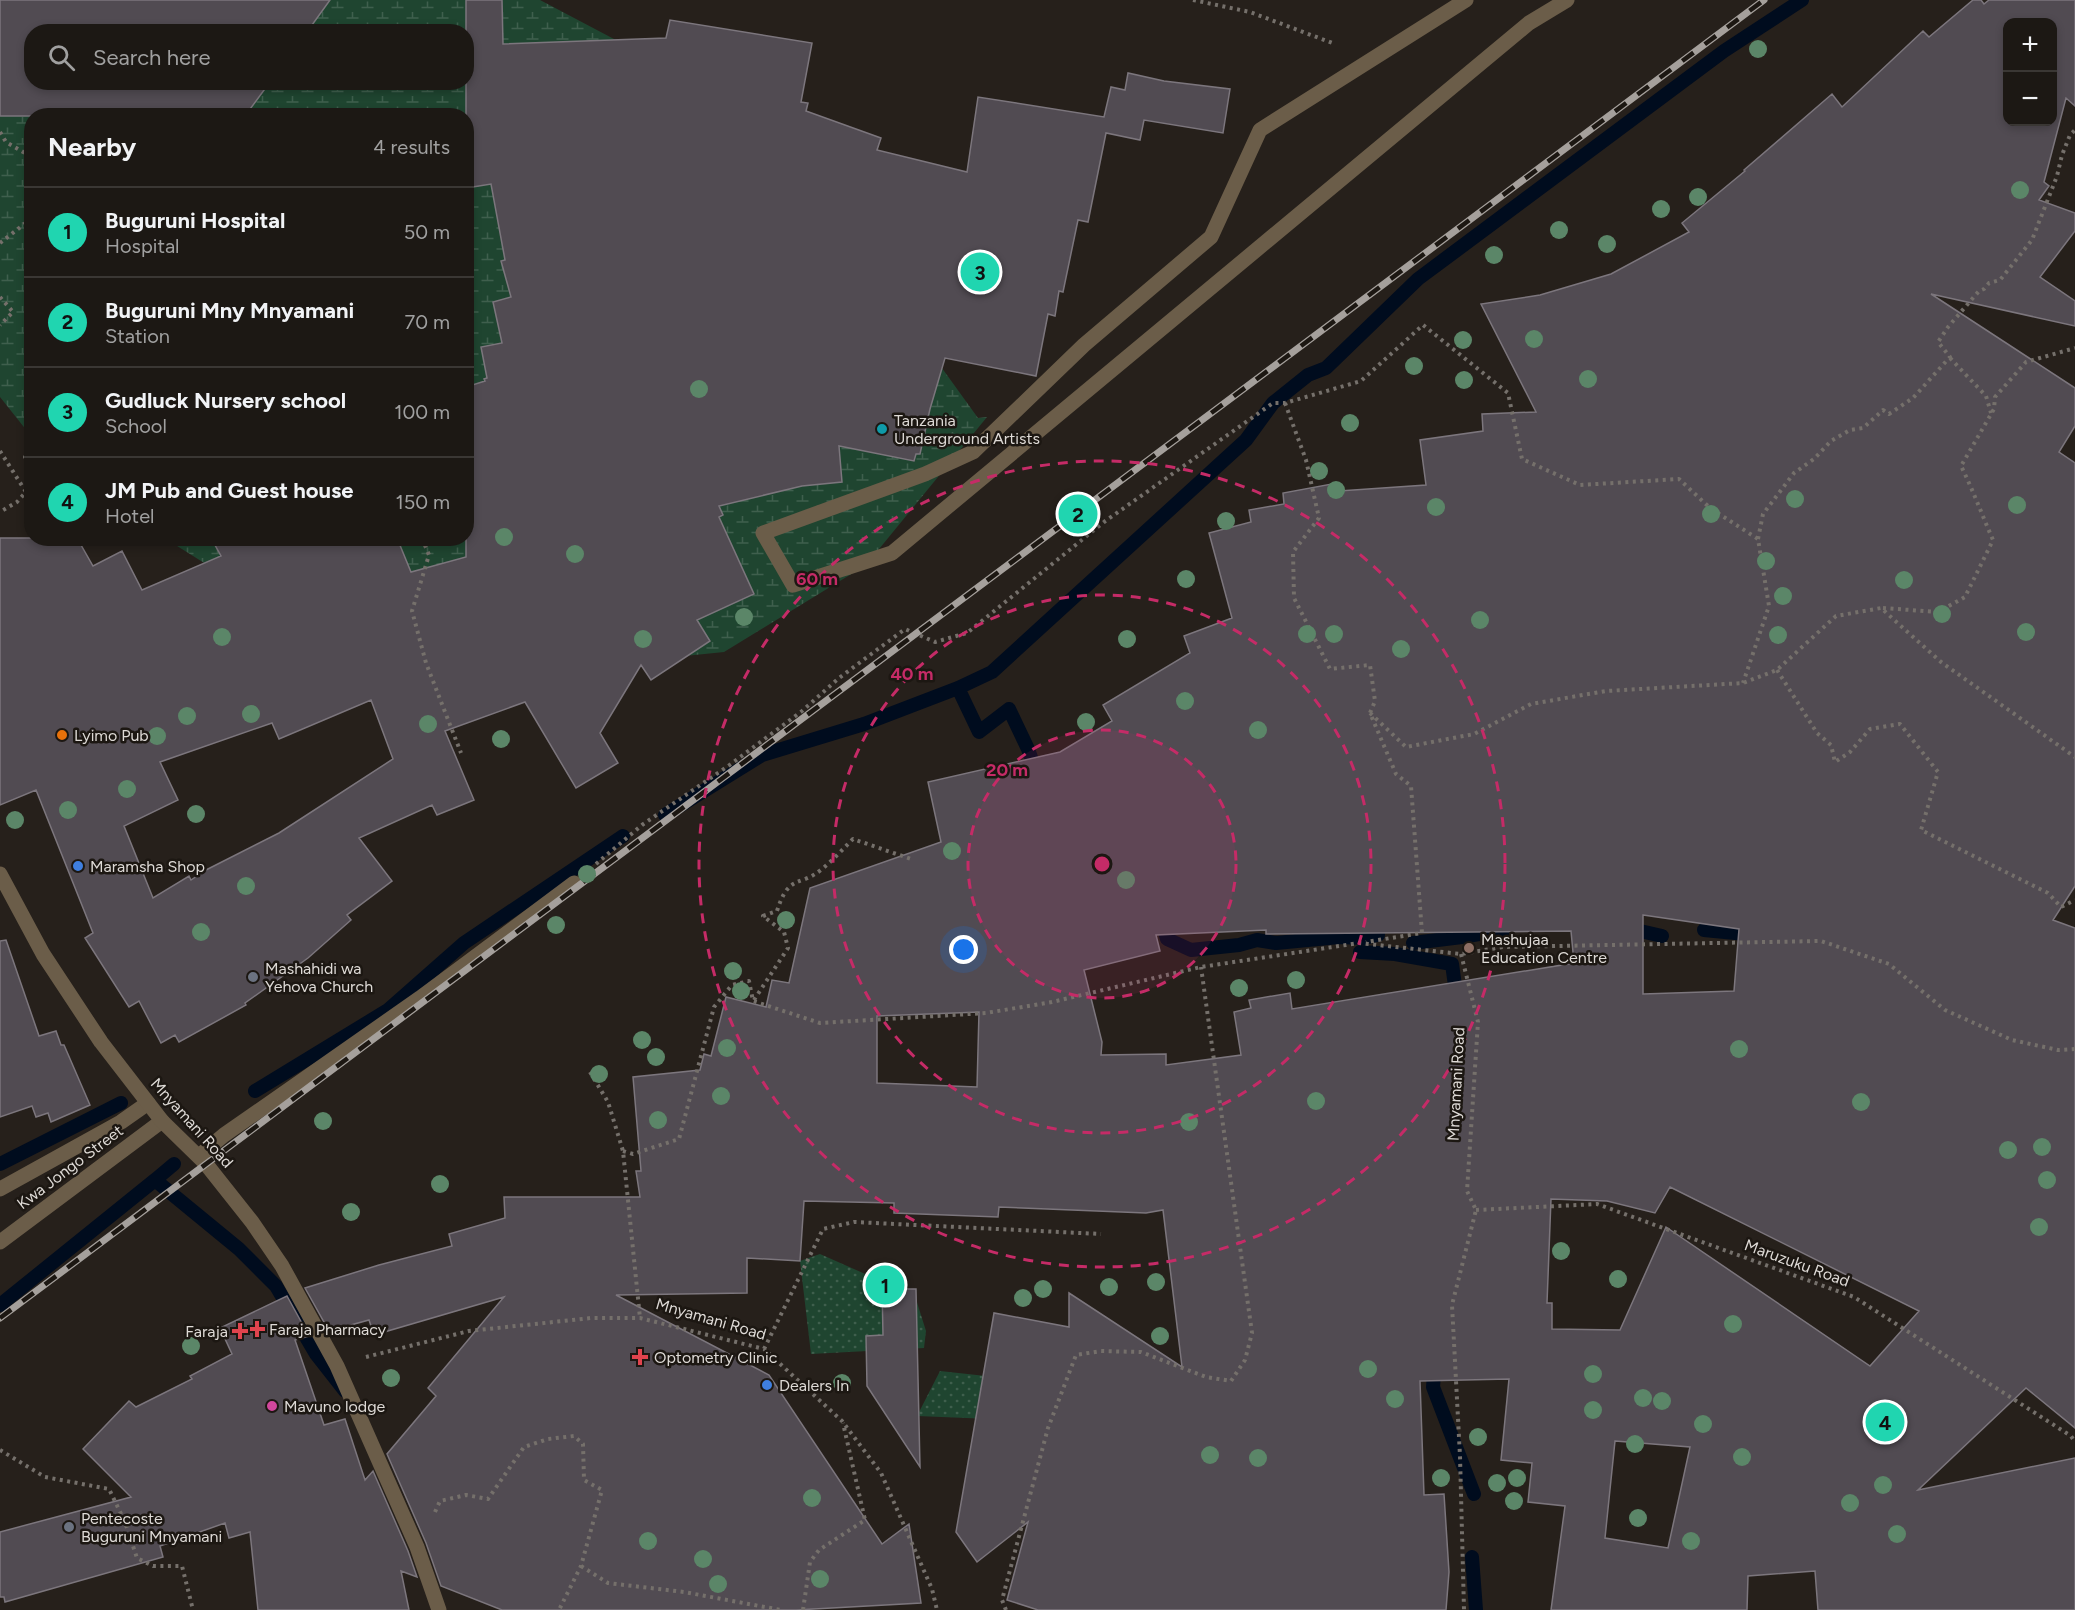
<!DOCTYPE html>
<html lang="en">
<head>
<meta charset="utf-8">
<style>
	body { margin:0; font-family:Figtree,sans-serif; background:#25211d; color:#f1f3f6 }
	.controls { position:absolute; right:18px; top:18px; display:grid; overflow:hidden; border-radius:12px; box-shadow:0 3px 9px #0003 }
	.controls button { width:54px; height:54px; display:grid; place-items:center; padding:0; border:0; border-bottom:2px solid #3a3734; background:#1c1814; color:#f1f3f6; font:30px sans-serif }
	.you { position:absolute; left:964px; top:950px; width:21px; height:21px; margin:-15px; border:4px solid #fff; border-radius:50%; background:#1a73e8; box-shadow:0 0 0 9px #1a73e833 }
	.badge { display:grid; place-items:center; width:39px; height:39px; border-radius:50%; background:#20d5b0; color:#111; font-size:20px; font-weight:700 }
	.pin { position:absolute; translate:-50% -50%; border:3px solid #fff; box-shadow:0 2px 6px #0006 }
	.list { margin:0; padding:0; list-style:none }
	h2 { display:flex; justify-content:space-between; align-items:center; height:78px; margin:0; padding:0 24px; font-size:26px }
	h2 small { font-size:20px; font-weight:400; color:#a0a0a0 }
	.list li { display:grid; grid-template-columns:39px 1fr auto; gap:18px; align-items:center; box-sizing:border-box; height:90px; padding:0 24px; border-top:2px solid #3a3734 }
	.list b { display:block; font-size:22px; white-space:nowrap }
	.list p { margin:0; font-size:20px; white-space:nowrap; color:#a0a0a0 }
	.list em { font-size:20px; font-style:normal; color:#a0a0a0 }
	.icon { flex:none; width:33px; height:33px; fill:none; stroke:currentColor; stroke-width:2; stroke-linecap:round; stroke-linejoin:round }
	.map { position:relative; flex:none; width:2075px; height:1610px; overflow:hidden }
	.search { position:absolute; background:#1c1814; box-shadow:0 3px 9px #0003; left:24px; top:24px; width:450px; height:66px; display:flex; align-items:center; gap:15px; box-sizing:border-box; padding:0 21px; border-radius:24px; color:#a0a0a0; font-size:22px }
	.panel { position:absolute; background:#1c1814; box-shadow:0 3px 9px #0003; left:24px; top:108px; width:450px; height:438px; border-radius:24px }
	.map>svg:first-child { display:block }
</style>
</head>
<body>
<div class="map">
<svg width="2075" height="1610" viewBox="0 0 2075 1610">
	<defs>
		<pattern id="grass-dots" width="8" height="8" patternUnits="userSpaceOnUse" patternTransform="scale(1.5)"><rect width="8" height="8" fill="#1f4530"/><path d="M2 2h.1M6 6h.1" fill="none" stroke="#3f5f4d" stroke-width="1.8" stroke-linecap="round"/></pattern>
		<pattern id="wetland-marsh" width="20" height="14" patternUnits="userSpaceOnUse" patternTransform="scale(1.5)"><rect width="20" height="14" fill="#1f4530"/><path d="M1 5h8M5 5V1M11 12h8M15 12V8" fill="none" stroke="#3f5f4d"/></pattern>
	</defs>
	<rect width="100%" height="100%" fill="#26201b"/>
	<path fill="url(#grass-dots)" d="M820,1254L915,1296L926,1331L924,1348L811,1354L800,1261Z
		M940,1371L1004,1378L991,1419L917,1416Z"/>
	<path fill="url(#wetland-marsh)" fill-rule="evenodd" d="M0,0H540L760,116L978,418L987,417L866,565L724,652L489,676L263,600L166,539L466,538V116H32L31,436L0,397ZM32,32H466V82H32Z"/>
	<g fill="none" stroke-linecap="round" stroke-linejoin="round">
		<path stroke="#000c1e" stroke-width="14" d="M958,688L979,732L1009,709L1028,749L1037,775
			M665,815L762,755L864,724L958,688L992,672L1246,440L1273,403L1308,375L1326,368L1418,279L1724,51L1802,0
			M1161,917L1167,939L1191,950L1239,945L1257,940L1276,943L1339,937L1364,938L1378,935
			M1627,928L1662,936
			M1704,930L1756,935
			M1413,943L1462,937L1507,929
			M1360,952L1395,954L1452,964L1457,1000
			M255,1091L388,1010L464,943L623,836
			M0,1164L121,1103
			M155,1180L174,1164
			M0,1305L155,1180L239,1249L276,1286L316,1354L345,1391
			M1435,1363L1433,1387L1474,1494
			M1472,1557L1476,1610"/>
	</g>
	<path fill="#514b52" stroke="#7c767d" stroke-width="1.5" fill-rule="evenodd" d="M0,0H330L307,32H32V82H270L245,116H0Z
		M466,0H502L503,44L666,38L670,20L812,43L801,102L808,103L806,111L881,138L877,150L967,172L978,97L1104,117L1111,87L1125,90L1128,73L1164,81L1230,89L1223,133L1144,120L1140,140L1106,133L1088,222L1078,220L1063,292L1059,291L1055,316L1048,314L1036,376L945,358L930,409L920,454H916L914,461L839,446L842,482L802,486L719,506L723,515L719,517L754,594L697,620L710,641L651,680L641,665L600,733L618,763L576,788L525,702L445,731L474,800L437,815L432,805L359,838L392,881L347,915L351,920L308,958L245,1003L246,1005L179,1042L175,1035L161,1043L139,1001L129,1007L85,938L93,933L36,790L0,805V538H77L93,566L122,551L142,590L221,556L211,538H397L411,572L466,557V387L485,381L484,379L487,378L481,347L502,343L493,302L511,297L501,261L505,260L491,184L466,188ZM371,700L393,759L279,833L206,870L191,880L189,876L153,898L124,826L178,800L160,762L272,723L279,739Z
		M1973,0H1981L1984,4L1989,0H2075V106L2066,98L2044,182L2049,186L2039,200L2075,213V231L2040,277L2075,301V326L1931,294L2075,388V426L2059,452L2075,463V886L2053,920L2075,928V1428L2026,1388L1918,1490L2075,1458V1610H1818L1815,1571L1748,1576L1747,1610H1551L1565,1506L1528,1502L1532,1463L1501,1460L1509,1379L1420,1381L1424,1495L1444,1494L1449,1572L1446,1610H1038L1007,1600L1028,1522L977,1562L956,1532L994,1313L1069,1327V1293L1182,1367L1163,1210L1146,1213L999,1207L998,1217L894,1213V1203L804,1201L800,1261L747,1258V1293L616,1295L769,1375L882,1544L909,1524L921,1603L796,1610H502L441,1586L426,1543L387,1454L436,1396L428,1388L504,1297L374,1335L369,1320L329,1331L305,1288L379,1265L452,1246L449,1234L505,1218L504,1197H640L636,1171H641L633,1077L700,1070L704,1054L711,1056L726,997L766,1007L772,980L789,983L810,888L941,842L928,782L1060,752L1112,721L1103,705L1190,653L1184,636L1232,618L1209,533L1251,522L1249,510L1284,504L1283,493L1337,483L1339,491L1426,485L1420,440L1483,431L1482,414L1536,412L1481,304L1540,295L1611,274L1689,232L1682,223L1745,171L1744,170L1832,94L1842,107L1923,31L1929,37ZM2007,22H2052V122H2007ZM1643,915L1739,929L1734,991L1643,994ZM1266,930V934L1571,931L1574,963L1292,1009L1290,993L1249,1000L1251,1008L1234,1012L1241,1055L1166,1065V1054L1101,1055L1102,1042L1084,970L1160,951L1156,935ZM979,1012L977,1087L877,1083V1016ZM1670,1187L1919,1311L1870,1366L1666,1227L1620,1330L1552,1329V1303H1547L1551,1199L1607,1201L1655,1213ZM1615,1441L1690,1447L1668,1548L1605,1538Z
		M6,940L39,1036L56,1031L61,1045H64L90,1105L51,1122L48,1113L36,1117L32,1106L0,1117V941Z
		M882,1289H916L920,1467L867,1386L866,1336L883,1335Z
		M287,1296L309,1336L295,1340L324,1425L345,1419L365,1480L373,1471L408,1551L417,1577L401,1571L409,1610H258L250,1532L229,1538L225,1523L160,1546L163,1557L5,1602L4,1597H0V1532L131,1497L83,1449L129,1401L136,1407L192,1379L190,1376L232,1354L220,1328Z"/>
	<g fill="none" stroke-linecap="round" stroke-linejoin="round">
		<path stroke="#75706b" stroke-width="4" stroke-dasharray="3 4.5" stroke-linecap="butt" d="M1193,0L1250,12L1335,44
			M0,132L6,142L32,157
			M0,243L32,218
			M0,297L13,312L0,325
			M1950,358L1986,396L1991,413
			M1285,403L1306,460L1319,518L1293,552L1294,598L1330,669L1370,665L1375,701L1370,713L1396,774L1411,786L1422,933L1366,942
			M32,450L25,457L32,466
			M0,451L26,492L17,502L0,512
			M422,538L429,555L412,611L426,663L461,753
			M1758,539L1763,514L1794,473L1814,459L1831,441L1850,430L1863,428L1883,410L1889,414L1913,398L1950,357L1938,342L1948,327L1979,291L1984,289L1989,283L2000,280L2032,240L2057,176L2062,155L2070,135L2075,130
			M1883,608L1938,612L1965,597L1993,540C1982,515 1973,490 1961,466L1994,409L1995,397L2026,362L2075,348
			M1777,670L1817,733L1831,745L1835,762L1850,752L1870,729L1900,724L1938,772L1921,830L2048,893L2061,907L2075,900
			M1370,713L1406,747L1474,734L1531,704L1606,691L1743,683L1777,670L1836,616L1881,608L1941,662L2075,757
			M596,864L642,825L731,764L802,711L839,678L905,629L935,642L967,633L1104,522L1273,403H1285L1361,381L1423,325L1508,393L1522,459L1580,485L1679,479L1710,508L1758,539L1769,606L1743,683
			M1461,954L1478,1022L1467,1191L1476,1210L1452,1305L1460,1456L1464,1610
			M754,1000L788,948L784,932L763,916L777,911C789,873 799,888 822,869C833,860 843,849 853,839L911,859
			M590,1072L608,1102L623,1151L640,1318
			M623,1151L633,1154L679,1139L714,1007L732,985L749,981L753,1001L820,1023L986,1013L1052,1002L1201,967L1359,943L1461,954L1503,947L1821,941L1889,964L1945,1010L2012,1040L2058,1050L2075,1049
			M1476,1210L1597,1204L1854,1297L2071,1436L2075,1442
			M764,1349L823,1229L854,1222L1101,1234
			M366,1357L469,1331L591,1318H640L764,1349L842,1421L881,1473L932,1589L937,1610
			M0,1450L45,1477L109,1489L125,1522L137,1558L153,1566H182L193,1610
			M435,1512L440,1501L466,1495L488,1499L524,1447L548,1439L574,1436L583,1444L584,1480L602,1490L581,1566L559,1610
			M581,1566L608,1583L684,1592L781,1610
			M803,1610L810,1562L819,1550L865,1520L843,1423
			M1006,1610L1002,1600L1048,1428L1076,1355L1101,1351L1141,1352L1206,1377L1231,1381L1245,1360L1252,1333L1201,967"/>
		<path stroke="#6b5d49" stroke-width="15" d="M1466,0L1260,130L1211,237L1084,345L973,452L925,474L763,533L793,585L892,553L1529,23L1567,0
			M199,1156L224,1135L420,998L574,883
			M0,1189L121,1122L148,1103
			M0,1242L162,1121"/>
		<path stroke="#6b5d49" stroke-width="15" d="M0,874L43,954L101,1042L162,1121L206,1164L252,1222L282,1266L337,1366L417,1547L439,1610"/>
		<defs>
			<path id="rail" d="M0,1318L1764,0"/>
		</defs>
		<use href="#rail" stroke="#a5a09c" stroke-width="7"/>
		<use href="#rail" stroke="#1c1712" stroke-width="4.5" stroke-dasharray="14" stroke-linecap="butt"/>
	</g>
	<g fill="#5b8668">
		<circle cx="1758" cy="49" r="9"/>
		<circle cx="2020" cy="190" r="9"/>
		<circle cx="1698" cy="197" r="9"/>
		<circle cx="1661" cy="209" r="9"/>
		<circle cx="1559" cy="230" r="9"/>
		<circle cx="1607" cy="244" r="9"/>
		<circle cx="1494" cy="255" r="9"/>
		<circle cx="1534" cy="339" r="9"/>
		<circle cx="1463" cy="340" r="9"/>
		<circle cx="1414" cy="366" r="9"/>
		<circle cx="1588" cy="379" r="9"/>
		<circle cx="1464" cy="380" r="9"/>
		<circle cx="699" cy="389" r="9"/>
		<circle cx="1350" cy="423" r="9"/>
		<circle cx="1319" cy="471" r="9"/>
		<circle cx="1336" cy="490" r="9"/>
		<circle cx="1795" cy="499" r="9"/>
		<circle cx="2017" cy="505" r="9"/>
		<circle cx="1436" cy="507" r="9"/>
		<circle cx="1711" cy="514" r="9"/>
		<circle cx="1226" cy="521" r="9"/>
		<circle cx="504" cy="537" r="9"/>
		<circle cx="575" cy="554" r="9"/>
		<circle cx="1766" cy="561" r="9"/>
		<circle cx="1186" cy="579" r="9"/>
		<circle cx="1904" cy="580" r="9"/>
		<circle cx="1783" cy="596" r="9"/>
		<circle cx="1942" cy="614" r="9"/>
		<circle cx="744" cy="617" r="9"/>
		<circle cx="1480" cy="620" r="9"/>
		<circle cx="2026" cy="632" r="9"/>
		<circle cx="1307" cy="634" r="9"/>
		<circle cx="1334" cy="634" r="9"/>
		<circle cx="1778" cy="635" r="9"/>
		<circle cx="222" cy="637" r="9"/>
		<circle cx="643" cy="639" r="9"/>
		<circle cx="1127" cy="639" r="9"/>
		<circle cx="1401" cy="649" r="9"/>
		<circle cx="1185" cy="701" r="9"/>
		<circle cx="251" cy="714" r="9"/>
		<circle cx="187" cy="716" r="9"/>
		<circle cx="1086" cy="722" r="9"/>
		<circle cx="428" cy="724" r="9"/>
		<circle cx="1258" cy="730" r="9"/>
		<circle cx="157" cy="736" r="9"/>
		<circle cx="501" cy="739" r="9"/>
		<circle cx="127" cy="789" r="9"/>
		<circle cx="68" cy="810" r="9"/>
		<circle cx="196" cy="814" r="9"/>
		<circle cx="15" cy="820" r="9"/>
		<circle cx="952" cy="851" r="9"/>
		<circle cx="587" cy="874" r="9"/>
		<circle cx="1126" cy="880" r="9"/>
		<circle cx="246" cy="886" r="9"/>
		<circle cx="786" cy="920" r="9"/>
		<circle cx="556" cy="925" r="9"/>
		<circle cx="201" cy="932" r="9"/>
		<circle cx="733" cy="971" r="9"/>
		<circle cx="1296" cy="980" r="9"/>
		<circle cx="1239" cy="988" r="9"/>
		<circle cx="741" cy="991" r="9"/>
		<circle cx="642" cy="1040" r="9"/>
		<circle cx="727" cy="1048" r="9"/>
		<circle cx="1739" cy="1049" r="9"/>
		<circle cx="656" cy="1057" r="9"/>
		<circle cx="599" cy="1074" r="9"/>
		<circle cx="721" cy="1096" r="9"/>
		<circle cx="1316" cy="1101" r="9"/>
		<circle cx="1861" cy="1102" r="9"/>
		<circle cx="658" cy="1120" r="9"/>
		<circle cx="323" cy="1121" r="9"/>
		<circle cx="1189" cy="1122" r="9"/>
		<circle cx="2042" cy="1147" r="9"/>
		<circle cx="2008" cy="1150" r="9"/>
		<circle cx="2047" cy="1180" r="9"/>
		<circle cx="440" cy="1184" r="9"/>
		<circle cx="351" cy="1212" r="9"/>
		<circle cx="2039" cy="1227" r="9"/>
		<circle cx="1561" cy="1251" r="9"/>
		<circle cx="1618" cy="1279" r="9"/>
		<circle cx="1156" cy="1282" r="9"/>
		<circle cx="1109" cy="1287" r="9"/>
		<circle cx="1043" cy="1289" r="9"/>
		<circle cx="1023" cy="1298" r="9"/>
		<circle cx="1733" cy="1324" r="9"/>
		<circle cx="1160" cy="1336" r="9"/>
		<circle cx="191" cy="1346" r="9"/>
		<circle cx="1368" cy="1369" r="9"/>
		<circle cx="1593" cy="1374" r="9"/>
		<circle cx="391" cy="1378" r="9"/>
		<circle cx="842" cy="1383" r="9"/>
		<circle cx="1643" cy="1398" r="9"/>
		<circle cx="1395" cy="1399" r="9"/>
		<circle cx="1662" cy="1401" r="9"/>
		<circle cx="1593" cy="1410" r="9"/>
		<circle cx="1703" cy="1424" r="9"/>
		<circle cx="1478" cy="1437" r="9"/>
		<circle cx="1635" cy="1444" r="9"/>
		<circle cx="1210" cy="1455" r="9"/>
		<circle cx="1742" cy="1457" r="9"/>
		<circle cx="1258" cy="1458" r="9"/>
		<circle cx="1441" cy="1478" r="9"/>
		<circle cx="1517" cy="1478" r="9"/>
		<circle cx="1497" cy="1483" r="9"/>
		<circle cx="1883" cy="1485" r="9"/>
		<circle cx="812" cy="1498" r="9"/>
		<circle cx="1514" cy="1501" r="9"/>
		<circle cx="1850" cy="1503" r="9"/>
		<circle cx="1638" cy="1518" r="9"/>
		<circle cx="1897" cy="1534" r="9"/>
		<circle cx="648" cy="1541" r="9"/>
		<circle cx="1691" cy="1541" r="9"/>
		<circle cx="703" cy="1559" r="9"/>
		<circle cx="820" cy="1579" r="9"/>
		<circle cx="718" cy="1584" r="9"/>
	</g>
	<circle cx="1102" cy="864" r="134" fill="#c52b67" fill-opacity=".12"/>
	<g fill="none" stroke="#c52b67" stroke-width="3" stroke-dasharray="10 8">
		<circle cx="1102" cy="864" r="134"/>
		<circle cx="1102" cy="864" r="269"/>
		<circle cx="1102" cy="864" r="403"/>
	</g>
	<circle fill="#0f9aa8" stroke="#1c1712" stroke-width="2" cx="882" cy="429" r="6"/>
	<circle fill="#e8710a" stroke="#1c1712" stroke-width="2" cx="62" cy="735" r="6"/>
	<g fill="#3f7fe0" stroke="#1c1712" stroke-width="2">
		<circle cx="78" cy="866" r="6"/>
		<circle cx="767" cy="1385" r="6"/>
	</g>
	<circle fill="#8d6e63" stroke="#1c1712" stroke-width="2" cx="1469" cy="948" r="6"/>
	<g fill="#6b7280" stroke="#1c1712" stroke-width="2">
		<circle cx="253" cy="977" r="6"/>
		<circle cx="69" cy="1527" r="6"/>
	</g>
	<g fill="#e0444e" stroke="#1c1712" stroke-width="2">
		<path d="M254 1320h6v6h6v6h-6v6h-6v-6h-6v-6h6z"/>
		<path d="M237 1322h6v6h6v6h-6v6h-6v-6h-6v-6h6z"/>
		<path d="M637 1348h6v6h6v6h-6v6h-6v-6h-6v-6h6z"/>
	</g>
	<circle fill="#d1479c" stroke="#1c1712" stroke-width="2" cx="272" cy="1406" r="6"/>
	<g text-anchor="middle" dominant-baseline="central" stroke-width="5" stroke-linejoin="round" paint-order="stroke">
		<g font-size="16" fill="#dedad6" stroke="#1c1712" text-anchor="start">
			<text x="894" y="420">Tanzania<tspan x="894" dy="18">Underground Artists</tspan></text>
			<text x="74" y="735">Lyimo Pub</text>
			<text x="90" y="866">Maramsha Shop</text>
			<text x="1481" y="939">Mashujaa<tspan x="1481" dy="18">Education Centre</tspan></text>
			<text x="265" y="968">Mashahidi wa<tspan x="265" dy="18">Yehova Church</tspan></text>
			<text x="269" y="1329">Faraja Pharmacy</text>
			<text x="228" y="1331" text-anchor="end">Faraja</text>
			<text x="654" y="1357">Optometry Clinic</text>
			<text x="779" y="1385">Dealers In</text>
			<text x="284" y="1406">Mavuno lodge</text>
			<text x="81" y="1518">Pentecoste<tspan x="81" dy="18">Buguruni Mnyamani</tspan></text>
		</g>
		<g font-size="16" fill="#dedad6" stroke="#1c1712">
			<text transform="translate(1456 1084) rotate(-87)">Mnyamani Road</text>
			<text transform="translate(192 1123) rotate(48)">Mnyamani Road</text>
			<text transform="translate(70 1167) rotate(-37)">Kwa Jongo Street</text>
			<text transform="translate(1797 1263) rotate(20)">Maruzuku Road</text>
			<text transform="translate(711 1319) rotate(16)">Mnyamani Road</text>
		</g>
	</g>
	<circle cx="1102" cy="864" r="9" fill="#c52b67" stroke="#1c1712" stroke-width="3"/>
	<g font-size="18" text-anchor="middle" font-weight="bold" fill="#c52b67" stroke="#1c1712" stroke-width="5" stroke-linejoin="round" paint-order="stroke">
		<text x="817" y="585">60 m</text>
		<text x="912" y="680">40 m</text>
		<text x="1007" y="776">20 m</text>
	</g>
</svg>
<div class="controls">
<button>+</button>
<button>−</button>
</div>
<div class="you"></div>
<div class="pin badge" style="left:885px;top:1285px">1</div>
<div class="pin badge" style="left:1078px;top:514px">2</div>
<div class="pin badge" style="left:980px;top:272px">3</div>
<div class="pin badge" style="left:1885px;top:1422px">4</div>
<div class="search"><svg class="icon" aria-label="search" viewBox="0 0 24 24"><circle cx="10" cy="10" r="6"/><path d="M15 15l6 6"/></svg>Search here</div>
<section class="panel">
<h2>Nearby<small>4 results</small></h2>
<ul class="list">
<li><span class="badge">1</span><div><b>Buguruni Hospital</b><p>Hospital</p></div><em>50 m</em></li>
<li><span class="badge">2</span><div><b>Buguruni Mny Mnyamani</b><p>Station</p></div><em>70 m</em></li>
<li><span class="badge">3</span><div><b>Gudluck Nursery school</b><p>School</p></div><em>100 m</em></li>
<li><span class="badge">4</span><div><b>JM Pub and Guest house</b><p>Hotel</p></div><em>150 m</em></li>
</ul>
</section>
</div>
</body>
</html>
